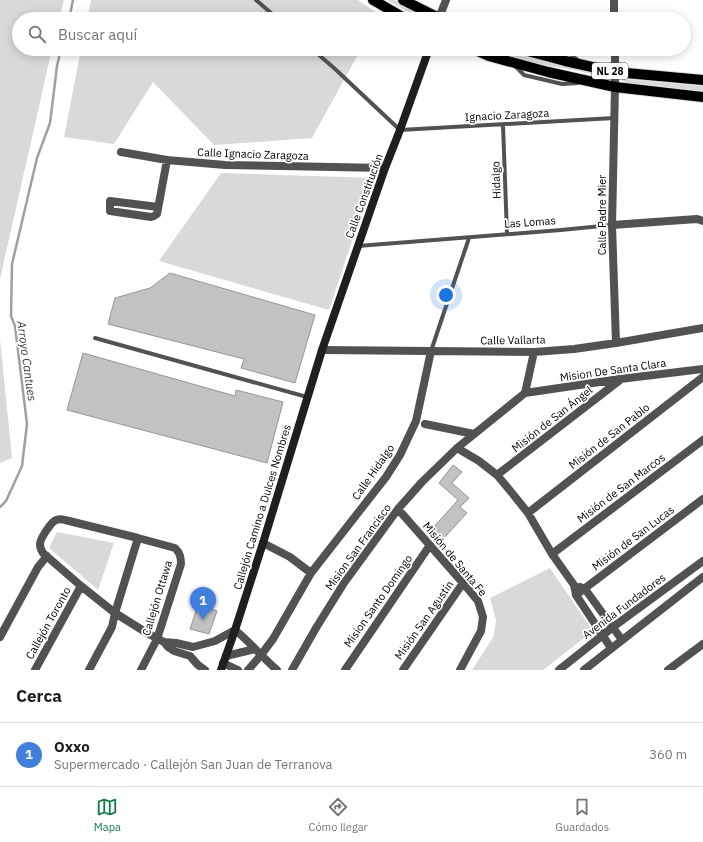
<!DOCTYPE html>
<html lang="es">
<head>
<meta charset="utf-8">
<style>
	body { margin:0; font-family:"IBM Plex Sans",sans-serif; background:#f2f2f2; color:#202124 }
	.you { position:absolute; left:446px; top:295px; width:14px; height:14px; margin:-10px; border:3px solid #fff; border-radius:50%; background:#1a73e8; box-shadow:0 0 0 6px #1a73e833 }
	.badge { display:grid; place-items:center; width:26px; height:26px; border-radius:50%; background:#0b8043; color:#fff; font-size:13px; font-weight:700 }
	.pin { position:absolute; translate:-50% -33px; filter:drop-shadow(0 1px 2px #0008) }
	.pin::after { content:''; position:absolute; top:21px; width:14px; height:12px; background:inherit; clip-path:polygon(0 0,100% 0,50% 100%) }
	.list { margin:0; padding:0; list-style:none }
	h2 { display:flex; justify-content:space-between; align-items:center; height:52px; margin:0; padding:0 16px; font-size:17px }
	h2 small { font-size:13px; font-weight:400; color:#757577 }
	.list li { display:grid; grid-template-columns:26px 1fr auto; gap:12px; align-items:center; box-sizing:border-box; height:64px; padding:0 16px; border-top:1px solid #e0e0e0 }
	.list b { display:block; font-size:15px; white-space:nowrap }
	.list p { margin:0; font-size:13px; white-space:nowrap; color:#757577 }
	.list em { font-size:13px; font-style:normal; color:#757577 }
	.icon { flex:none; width:22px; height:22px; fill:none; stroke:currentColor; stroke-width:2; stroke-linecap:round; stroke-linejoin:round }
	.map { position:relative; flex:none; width:703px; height:670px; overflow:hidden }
	.search { position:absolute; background:#fff; box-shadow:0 2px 10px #0003; left:12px; right:12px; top:12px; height:44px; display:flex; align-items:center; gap:10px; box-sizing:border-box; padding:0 14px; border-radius:22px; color:#757577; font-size:15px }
	.sheet { height:116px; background:#fff }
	nav { display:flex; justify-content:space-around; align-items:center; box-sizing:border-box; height:56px; border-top:1px solid #e0e0e0; background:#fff; font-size:11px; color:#757577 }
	nav a { display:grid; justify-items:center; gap:2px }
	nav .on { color:#0b8043 }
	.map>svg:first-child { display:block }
</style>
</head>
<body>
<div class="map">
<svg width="703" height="670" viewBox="0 0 703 670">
	<rect width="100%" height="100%" fill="#fff"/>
	<path fill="#d9d9d9" d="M0,0H64L59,19H19V49H52L0,279Z
		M91,0H358L380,15L378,19H87Z
		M387,0H395L429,19H421Z
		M81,49H361L312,138L214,145L153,82L114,144L64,137Z
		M488,49H493L506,53L525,57L558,65L604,75L603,76L563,68L545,66L516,59Z
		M624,79L703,86V91L627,83L624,82L623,80Z
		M221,173L373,178L329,310L159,261Z
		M0,339L12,458L0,463Z
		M57,532L114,543L98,590L49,548Z
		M550,568L593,631L543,670H472L494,636L496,620L490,598Z"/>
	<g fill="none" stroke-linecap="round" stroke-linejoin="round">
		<path stroke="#a0a0a0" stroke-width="2.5" d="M69,19L73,0
			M0,507L6,501L22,466L27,424L15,326L11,316L12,264L37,158L50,123L57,66L61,49"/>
	</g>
	<path fill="#c2c2c2" stroke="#969696" d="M170,273L315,315L295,383L241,368L244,359L108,324L115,298L150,288Z
		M83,353L235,396L236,390L283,402L267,463L67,410Z
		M453,465L462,472L452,483L469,498L460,507L467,513L442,540L431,530L458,500L439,483Z
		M198,605L217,611L209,634L190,629Z"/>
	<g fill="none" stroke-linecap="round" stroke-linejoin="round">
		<defs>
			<path id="primary" d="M373,0L406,19
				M403,0L441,19
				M473,49L489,56L548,72L615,87L703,97
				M520,49L565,61L615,72L703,80"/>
		</defs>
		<use href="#primary" stroke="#dbdbdb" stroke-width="12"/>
		<path stroke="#525252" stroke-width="4" d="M256,0L278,19
			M312,49L334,68L400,130L614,118
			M553,49L570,54L579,61
			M515,66L524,75L562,84L578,83
			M503,125L507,234
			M358,246L561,230L612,225
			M95,338L307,397
			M431,351L469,238"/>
		<path stroke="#525252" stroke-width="8" d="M439,18L446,0
			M615,87L612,225L616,343
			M121,152L167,160L225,165L385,168
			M158,207L110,201V211L151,217L154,216L157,214L167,160
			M612,225L697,219L703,221
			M322,350L534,352L574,349L616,343L703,328
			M525,393L620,379L703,369
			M525,393L534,352
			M425,424L474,434
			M457,448L479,461L497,475L512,493L528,513L552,554L574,585L576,595L611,648
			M497,475L620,380
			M398,509L463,583L478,601L483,617L481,631L460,670
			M528,513L703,377
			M263,543L290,557L311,573
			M552,554L703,440
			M580,587L585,589L622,640
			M576,595L703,499
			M0,637L38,567L47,556
			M164,642L168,647L174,651L190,656L198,665L205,670
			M35,670L81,586
			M89,670L112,627L115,613L138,538
			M141,670L157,639L181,564C181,557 180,553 175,548L138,538L65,520C62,519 59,519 56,520C51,522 40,539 40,544C40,547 41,550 43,553L81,586L115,613L147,633L164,642L176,643L193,647L215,641L235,630
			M248,670L261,655L273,639L311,573L386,477L400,455L416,421L431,351
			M292,670L316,628L344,583L398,509L422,482L457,448L525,393
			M345,670L430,545
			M403,670L463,583
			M668,670L703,644"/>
		<path stroke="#525252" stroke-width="8" d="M614,0V19
			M615,49V87
			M235,630C250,642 262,657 277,670
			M226,656L255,649
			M223,663L238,670
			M559,670L613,627L703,561
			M584,670L703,577"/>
		<path stroke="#1f1f1f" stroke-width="8" d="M221,670L235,630L263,543L322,350L385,168L400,130L429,49"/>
		<use href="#primary" stroke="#000" stroke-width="10"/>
	</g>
	<g text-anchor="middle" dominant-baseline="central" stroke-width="3.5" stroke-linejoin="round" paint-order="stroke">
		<rect fill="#fff" stroke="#4c4c4c" stroke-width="1" x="592" y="63" width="36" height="16" rx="3"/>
		<g font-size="10" font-weight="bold" fill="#000">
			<text x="610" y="71">NL 28</text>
		</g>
		<g font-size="11" fill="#000" stroke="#fff">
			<text transform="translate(507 115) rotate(-3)">Ignacio Zaragoza</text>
			<text transform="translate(253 154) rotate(2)">Calle Ignacio Zaragoza</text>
			<text transform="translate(496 180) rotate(-92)">Hidalgo</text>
			<text transform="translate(364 196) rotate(-70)">Calle Constitución</text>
			<text transform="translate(602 215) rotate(-90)">Calle Padre Mier</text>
			<text transform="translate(530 222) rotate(-4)">Las Lomas</text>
			<text transform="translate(513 340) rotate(-1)">Calle Vallarta</text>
			<text transform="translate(613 370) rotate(-8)">Mision De Santa Clara</text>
			<text transform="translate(552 419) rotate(-38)">Misión de San Ángel</text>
			<text transform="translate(609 436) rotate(-38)">Misión de San Pablo</text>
			<text transform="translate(373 472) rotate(-55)">Calle Hidalgo</text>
			<text transform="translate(621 488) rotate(-37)">Misión de San Marcos</text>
			<text transform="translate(262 507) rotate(-73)">Callejón Camino a Dulces Nombres</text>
			<text transform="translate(633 538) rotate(-37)">Misión de San Lucas</text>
			<text transform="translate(358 547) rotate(-54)">Mision San Francisco</text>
			<text transform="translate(455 559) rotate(50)">Misión de Santa Fe</text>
			<text transform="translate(157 598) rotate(-73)">Callejón Ottawa</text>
			<text transform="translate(378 601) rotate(-55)">Mision Santo Domingo</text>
			<text transform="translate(624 606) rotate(-37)">Avenida Fundadores</text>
			<text transform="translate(424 620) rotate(-55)">Misión San Agustín</text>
			<text transform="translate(48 623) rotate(-61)">Callejón Toronto</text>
		</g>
		<g font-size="12" font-style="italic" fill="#414141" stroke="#fff">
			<text transform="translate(27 361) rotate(82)">Arroyo Cantues</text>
		</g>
	</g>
</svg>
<div class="you"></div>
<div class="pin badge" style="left:203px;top:620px;background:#3f7fe0">1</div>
<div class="search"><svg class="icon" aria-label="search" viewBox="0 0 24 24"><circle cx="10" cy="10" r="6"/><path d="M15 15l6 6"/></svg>Buscar aquí</div>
</div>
<section class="sheet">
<h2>Cerca<small></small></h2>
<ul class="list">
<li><span class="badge" style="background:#3f7fe0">1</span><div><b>Oxxo</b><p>Supermercado · Callejón San Juan de Terranova</p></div><em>360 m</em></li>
</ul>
</section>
<nav>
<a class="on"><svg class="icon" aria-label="map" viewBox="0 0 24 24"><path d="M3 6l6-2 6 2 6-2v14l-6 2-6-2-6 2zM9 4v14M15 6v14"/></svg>Mapa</a>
<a><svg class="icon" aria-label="directions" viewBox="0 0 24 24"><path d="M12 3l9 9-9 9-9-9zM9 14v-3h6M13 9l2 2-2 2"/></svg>Cómo llegar</a>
<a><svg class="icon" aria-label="saved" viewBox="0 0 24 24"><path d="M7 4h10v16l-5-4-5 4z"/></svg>Guardados</a>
</nav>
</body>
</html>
